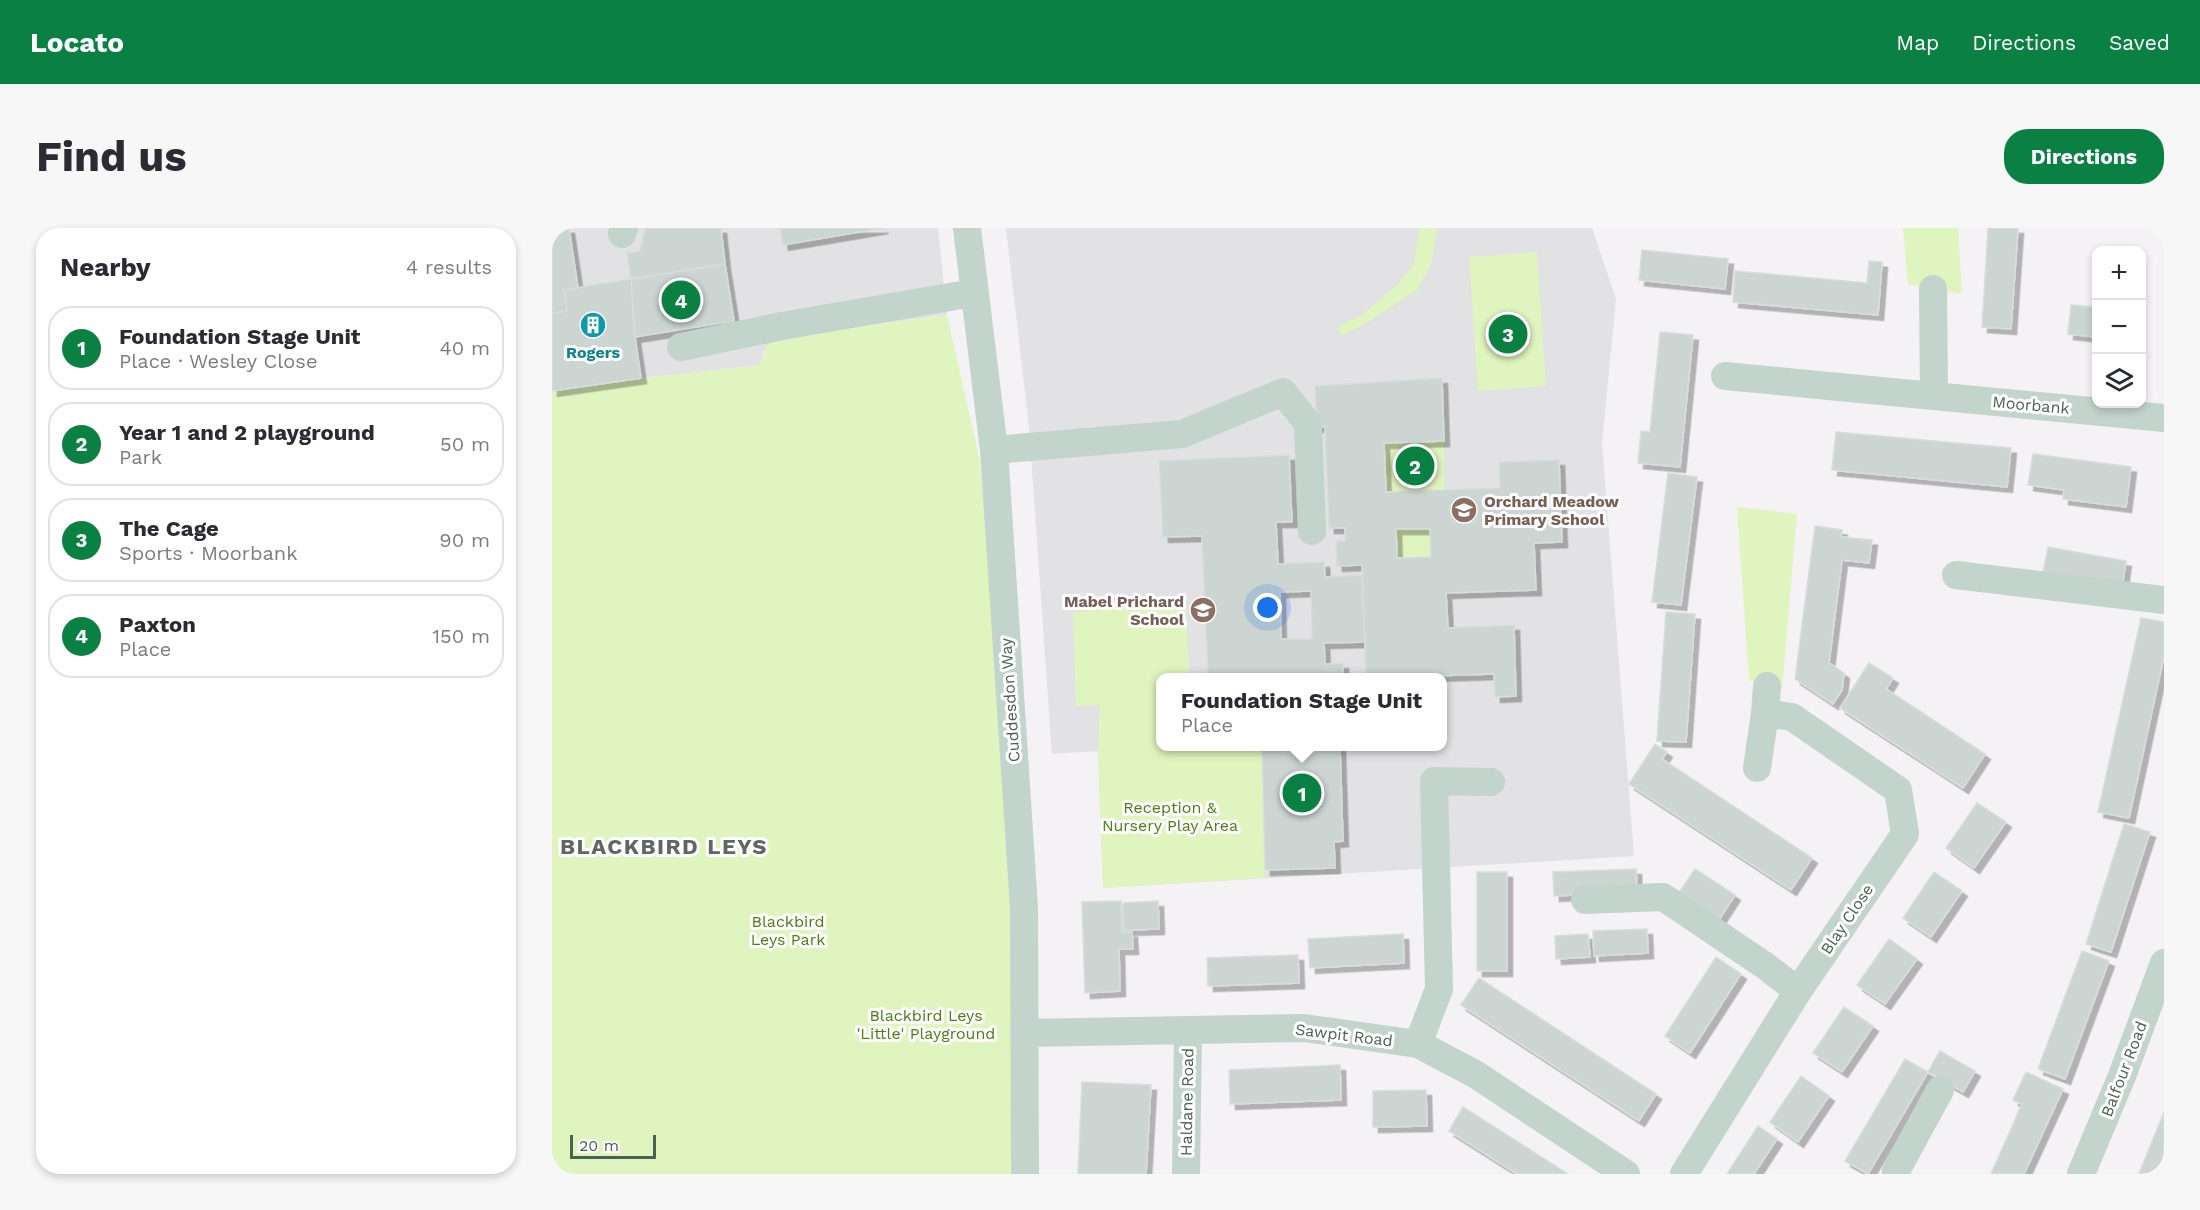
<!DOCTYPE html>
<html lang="en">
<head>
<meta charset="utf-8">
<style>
	body { margin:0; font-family:"Work Sans",sans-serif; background:#f7f7f7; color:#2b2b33 }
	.controls { position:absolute; right:18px; top:18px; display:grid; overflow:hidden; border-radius:12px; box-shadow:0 3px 9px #0003 }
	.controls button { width:54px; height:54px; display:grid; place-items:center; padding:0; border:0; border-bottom:2px solid #e1e1e2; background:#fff; color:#2b2b33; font:30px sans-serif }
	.scale { position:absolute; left:18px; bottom:15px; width:86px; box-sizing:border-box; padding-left:6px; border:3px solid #486254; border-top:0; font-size:16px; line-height:21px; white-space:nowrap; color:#486254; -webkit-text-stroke:4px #fff; paint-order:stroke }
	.you { position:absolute; left:716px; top:380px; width:21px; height:21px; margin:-15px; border:4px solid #fff; border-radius:50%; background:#1a73e8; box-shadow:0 0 0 9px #1a73e833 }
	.badge { display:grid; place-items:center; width:39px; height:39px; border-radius:50%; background:#0b8043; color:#fff; font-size:20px; font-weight:700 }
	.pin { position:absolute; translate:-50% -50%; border:3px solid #fff; box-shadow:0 2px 6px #0006 }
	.popup { position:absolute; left:604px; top:445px; width:291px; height:78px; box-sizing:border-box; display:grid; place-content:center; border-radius:12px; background:#fff; filter:drop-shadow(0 2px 4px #0005); font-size:20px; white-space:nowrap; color:#7c7c81 }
	.popup b { font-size:22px; color:#2b2b33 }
	.popup::after { content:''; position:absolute; left:50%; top:100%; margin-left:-12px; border:12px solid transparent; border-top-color:#fff }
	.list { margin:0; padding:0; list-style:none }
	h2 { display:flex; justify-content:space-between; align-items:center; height:78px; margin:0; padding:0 24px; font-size:26px }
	h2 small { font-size:20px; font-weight:400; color:#7c7c81 }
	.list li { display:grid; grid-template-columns:39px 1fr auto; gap:18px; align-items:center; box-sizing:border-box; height:84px; margin:0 12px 12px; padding:0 12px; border:2px solid #e1e1e2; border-radius:24px }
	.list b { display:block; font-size:22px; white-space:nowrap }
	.list p { margin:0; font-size:20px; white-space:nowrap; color:#7c7c81 }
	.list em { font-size:20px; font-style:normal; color:#7c7c81 }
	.icon { flex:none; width:33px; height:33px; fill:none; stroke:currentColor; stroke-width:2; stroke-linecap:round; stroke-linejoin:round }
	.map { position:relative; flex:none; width:1612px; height:946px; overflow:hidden; border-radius:24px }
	header { display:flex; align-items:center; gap:36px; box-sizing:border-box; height:84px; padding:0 30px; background:#0b8043; color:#fff }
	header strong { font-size:28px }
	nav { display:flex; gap:33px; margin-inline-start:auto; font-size:21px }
	.intro { display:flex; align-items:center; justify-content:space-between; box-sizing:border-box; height:144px; padding:0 36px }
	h1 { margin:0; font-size:42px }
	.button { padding:15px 27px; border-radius:24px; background:#0b8043; color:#fff; font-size:21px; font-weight:700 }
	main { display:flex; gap:36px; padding:0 36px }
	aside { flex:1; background:#fff; border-radius:24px; box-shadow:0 3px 9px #0003 }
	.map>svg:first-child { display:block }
</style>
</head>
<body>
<header>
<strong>Locato</strong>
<nav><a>Map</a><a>Directions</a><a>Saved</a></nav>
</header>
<div class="intro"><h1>Find us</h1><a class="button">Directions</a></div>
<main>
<aside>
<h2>Nearby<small>4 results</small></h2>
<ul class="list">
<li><span class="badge">1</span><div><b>Foundation Stage Unit</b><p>Place · Wesley Close</p></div><em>40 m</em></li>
<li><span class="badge">2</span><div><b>Year 1 and 2 playground</b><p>Park</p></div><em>50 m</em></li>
<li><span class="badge">3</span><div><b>The Cage</b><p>Sports · Moorbank</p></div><em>90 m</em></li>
<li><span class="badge">4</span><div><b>Paxton</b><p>Place</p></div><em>150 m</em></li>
</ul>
</aside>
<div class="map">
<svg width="1612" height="946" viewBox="0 0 1612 946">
	<defs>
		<filter id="shadow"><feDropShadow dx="5.5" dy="5.5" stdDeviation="0" flood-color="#0004"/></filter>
	</defs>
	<rect width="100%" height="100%" fill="#f4f2f4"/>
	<path fill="#e2e1e3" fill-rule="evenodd" d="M0,0H386L395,87L228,109L212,123L208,137L0,160Z
		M454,0H1040L1064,71L1050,215L1082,628L551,660L546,523L500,526L477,199ZM609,450H891V518H609Z"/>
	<path fill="#e0f4bf" d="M868,0H885L879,37L865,62L821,91L790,108L786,99L811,86L847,55L862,36Z
		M1351,0H1406L1410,66L1356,56Z
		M985,24L994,158L926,163L917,29Z
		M395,87L427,228L472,680L473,946H0V160L208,137L216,116L228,109Z
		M892,213V262L834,264L832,215Z
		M1185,279L1245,286L1230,461L1197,452Z
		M844,301H878L879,329L845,330Z
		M634,374L637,449L609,450V518L710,519L713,642L712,650L551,660L546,523L548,477L524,478L521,384Z"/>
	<path fill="#ccd5d1" stroke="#d6dedb" stroke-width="1.5" fill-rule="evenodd" filter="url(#shadow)" d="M0,0H17L26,60L12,62L15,83L0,85Z
		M93,0H169L173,36L79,51L75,25L88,23Z
		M228,0H331L231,17Z
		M1436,0H1466L1459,101L1430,99Z
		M1090,22L1176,31L1173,61L1087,52Z
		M1317,33L1330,34L1326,87L1181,74L1183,43L1315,55Z
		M173,36L182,93L83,109L79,51Z
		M79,51L83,109L89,150L0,163V85L15,83L12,62Z
		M1519,77L1544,79V109L1516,106Z
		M1108,104L1141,107L1128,239L1086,235L1089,203L1098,204Z
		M890,150L892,213L832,215L834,264L948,260L947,234L1007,232L1010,314L982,315L984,362L894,365L896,400L962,397L964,468L943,469L942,446L814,450L810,337L785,338L784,313H793V300H777L773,199H765L763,158ZM844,301H878L879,329L845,330Z
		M1284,204L1459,220L1455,259L1280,242Z
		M1481,226L1579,239L1574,279L1511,271L1512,262L1476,257Z
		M737,227L740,294H724L726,336L772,334L773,349L810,347L813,414L772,415L773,436L791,435V450H741V448L656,450L650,308L611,309L607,233ZM759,363L760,411H729L728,364Z
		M1116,245L1145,249L1129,377L1100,374Z
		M1263,298L1290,302L1289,309L1320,312L1317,335L1290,332L1277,435L1292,445L1290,462L1281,476L1243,451Z
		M1496,319L1574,333L1570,359L1491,345Z
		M1114,384L1143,386L1134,514L1105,513Z
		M1589,390L1612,394V428L1577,590L1546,584Z
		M1317,435L1341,450L1334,461L1433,526L1411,560L1288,480Z
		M1103,516L1115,524L1110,531L1260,630L1239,662L1077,556Z
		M710,518H788L791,613L782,614L783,640L713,642Z
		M1425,575L1454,594L1422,640L1394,620Z
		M1572,596L1598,604L1559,724L1534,716Z
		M1084,641L1085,664L1002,668L1001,644Z
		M1143,641L1183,667L1163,698L1122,672Z
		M925,644H955V743H925Z
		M1382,644L1410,663L1379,709L1351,690Z
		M569,673L570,704H580L581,721H567L568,763L533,765L530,674Z
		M606,673L607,701L572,702L571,675Z
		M1095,701L1096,725L1042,728L1041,703Z
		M851,706L852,735L758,740L756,711Z
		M1036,706L1038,729L1004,731L1003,708Z
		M1337,711L1365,731L1333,776L1305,757Z
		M1530,723L1557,733L1513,851L1486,841Z
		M746,727L747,755L656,758L655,730Z
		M1164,729L1189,746L1138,825L1113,808Z
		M927,750L1104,866L1087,893L909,777Z
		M1292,779L1321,798L1290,844L1261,825Z
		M1388,823L1423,843L1411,864L1376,844Z
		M1353,831L1376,844L1316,946L1293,933Z
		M788,837L789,872L678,876L677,842Z
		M1474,844L1511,861L1472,946H1439L1470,876L1461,872Z
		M1249,848L1277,868L1246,914L1218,894Z
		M530,854L599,857L594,946H526Z
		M874,862L875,898L821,899V863Z
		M911,879L1016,946H965L897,903Z
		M1612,884V946H1587Z
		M1206,898L1225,911L1202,946H1175Z"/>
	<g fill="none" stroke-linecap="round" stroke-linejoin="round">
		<path stroke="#c2d4cb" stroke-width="28" d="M415,0L442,222L472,680L473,946
			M70,6L72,0
			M1381,61L1382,168
			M129,119L230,98L421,65
			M1173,148L1612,190
			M442,222L630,206L731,164L756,196L760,303
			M1404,347L1612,372
			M1213,485L1215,458
			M1033,672L1111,669L1212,737L1246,763
			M473,805L752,800L866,816L923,846L1074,946
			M866,816L887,761L882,553L939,554
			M634,946L636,802
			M1132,946L1246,763L1353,606L1346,562L1240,489L1213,485L1205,540
			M1345,946L1344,943L1388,862
			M1529,946L1570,848L1612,735"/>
	</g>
	<defs>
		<symbol id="building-disc" viewBox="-11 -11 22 22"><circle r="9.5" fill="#0f9aa8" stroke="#fff"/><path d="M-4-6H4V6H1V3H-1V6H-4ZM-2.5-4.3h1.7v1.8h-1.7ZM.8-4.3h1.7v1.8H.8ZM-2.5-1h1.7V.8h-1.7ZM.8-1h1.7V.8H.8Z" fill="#fff"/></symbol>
		<symbol id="school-disc" viewBox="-11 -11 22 22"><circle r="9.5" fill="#8d6e63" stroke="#fff"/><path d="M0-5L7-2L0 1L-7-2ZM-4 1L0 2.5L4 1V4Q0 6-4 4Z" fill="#fff"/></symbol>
	</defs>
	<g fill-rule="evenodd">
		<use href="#building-disc" x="26" y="82" width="30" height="30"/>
		<use href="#school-disc" x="897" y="267" width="30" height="30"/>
		<use href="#school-disc" x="636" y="367" width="30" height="30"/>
	</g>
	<g text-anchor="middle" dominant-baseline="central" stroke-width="6" stroke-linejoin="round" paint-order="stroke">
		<g font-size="16" font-weight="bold" fill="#0d838f" stroke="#fff">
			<text x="41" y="124">Rogers</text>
		</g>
		<g font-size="16" fill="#486254" stroke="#fff">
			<text transform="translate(1479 177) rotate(5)">Moorbank</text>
			<text transform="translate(458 472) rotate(-94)">Cuddesdon Way</text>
			<text transform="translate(1295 691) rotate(-56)">Blay Close</text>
			<text transform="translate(792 807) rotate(7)">Sawpit Road</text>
			<text transform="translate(1572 841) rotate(-69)">Balfour Road</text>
			<text transform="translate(635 874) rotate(-89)">Haldane Road</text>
		</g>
		<g font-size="16" font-weight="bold" fill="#785e54" stroke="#fff" text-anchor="start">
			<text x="932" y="273">Orchard Meadow<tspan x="932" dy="18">Primary School</tspan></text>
			<text x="632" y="373" text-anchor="end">Mabel Prichard<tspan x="632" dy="18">School</tspan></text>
		</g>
		<g font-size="16" fill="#498010" stroke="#fff">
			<text x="618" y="579">Reception &amp;<tspan x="618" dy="18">Nursery Play Area</tspan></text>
			<text x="236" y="693">Blackbird<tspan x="236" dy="18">Leys Park</tspan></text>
			<text x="374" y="787">Blackbird Leys<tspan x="374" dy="18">'Little' Playground</tspan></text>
		</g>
		<g font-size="22" font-weight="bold" letter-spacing="1.5" fill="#5e6863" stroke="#fff">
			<text x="112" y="618">BLACKBIRD LEYS</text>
		</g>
	</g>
</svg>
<div class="controls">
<button>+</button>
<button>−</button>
<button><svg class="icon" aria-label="layers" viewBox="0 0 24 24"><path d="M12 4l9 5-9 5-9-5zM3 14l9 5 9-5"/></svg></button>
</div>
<div class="scale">20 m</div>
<div class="you"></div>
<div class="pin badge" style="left:750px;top:565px">1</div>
<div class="popup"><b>Foundation Stage Unit</b>Place</div>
<div class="pin badge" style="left:863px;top:238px">2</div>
<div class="pin badge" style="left:956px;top:106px">3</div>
<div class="pin badge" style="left:129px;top:72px">4</div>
</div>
</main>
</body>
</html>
